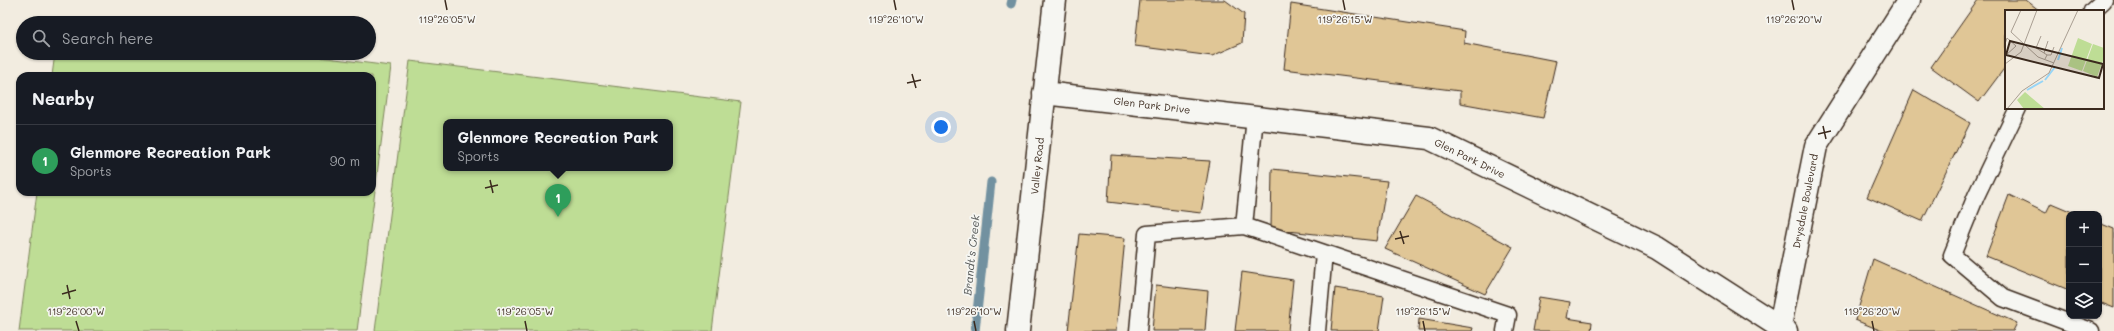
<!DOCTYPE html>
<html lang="en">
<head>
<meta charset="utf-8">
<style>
	body { margin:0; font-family:Mali,sans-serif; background:#20242c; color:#f1f3f6 }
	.controls { position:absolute; right:12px; bottom:12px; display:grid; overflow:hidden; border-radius:8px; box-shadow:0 1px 3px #0004 }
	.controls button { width:36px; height:36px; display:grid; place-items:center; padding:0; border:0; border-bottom:1px solid #363941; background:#171b24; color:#f1f3f6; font:20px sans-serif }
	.you { position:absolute; left:941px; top:127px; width:14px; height:14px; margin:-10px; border:3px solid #fff; border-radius:50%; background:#1a73e8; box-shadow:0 0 0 6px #1a73e833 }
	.badge { display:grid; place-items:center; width:26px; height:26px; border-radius:50%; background:#9f9995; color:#fff; font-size:13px; font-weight:700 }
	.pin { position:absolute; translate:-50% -33px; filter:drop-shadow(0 1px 2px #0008) }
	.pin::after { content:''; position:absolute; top:21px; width:14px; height:12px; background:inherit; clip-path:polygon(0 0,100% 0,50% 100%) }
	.popup { position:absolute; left:443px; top:119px; width:230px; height:52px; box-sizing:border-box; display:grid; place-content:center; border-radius:8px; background:#171b24; filter:drop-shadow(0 1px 3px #0005); font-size:13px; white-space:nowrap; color:#9ea1a6 }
	.popup b { font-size:15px; color:#f1f3f6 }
	.popup::after { content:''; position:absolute; left:50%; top:100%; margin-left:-8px; border:8px solid transparent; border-top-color:#171b24 }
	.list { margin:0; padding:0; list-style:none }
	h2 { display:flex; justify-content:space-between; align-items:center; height:52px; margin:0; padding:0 16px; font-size:17px }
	h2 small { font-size:13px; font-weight:400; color:#9ea1a6 }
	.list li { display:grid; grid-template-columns:26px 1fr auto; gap:12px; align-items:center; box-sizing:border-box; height:72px; padding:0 16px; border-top:1px solid #363941 }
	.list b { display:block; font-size:15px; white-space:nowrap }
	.list p { margin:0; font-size:13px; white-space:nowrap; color:#9ea1a6 }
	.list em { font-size:13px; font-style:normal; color:#9ea1a6 }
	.icon { flex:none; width:22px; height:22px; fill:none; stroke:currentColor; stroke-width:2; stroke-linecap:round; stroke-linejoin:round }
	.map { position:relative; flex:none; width:2114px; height:331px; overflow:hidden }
	.search { position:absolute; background:#171b24; box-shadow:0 1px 3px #0004; left:16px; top:16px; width:360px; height:44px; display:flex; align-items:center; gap:10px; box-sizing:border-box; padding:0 14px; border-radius:22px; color:#9ea1a6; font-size:15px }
	.panel { position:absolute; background:#171b24; box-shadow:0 1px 3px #0004; left:16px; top:72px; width:360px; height:124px; border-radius:12px }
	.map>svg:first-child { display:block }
</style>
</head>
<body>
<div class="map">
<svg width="2114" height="331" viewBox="0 0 2114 331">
	<rect width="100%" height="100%" fill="#f2ece0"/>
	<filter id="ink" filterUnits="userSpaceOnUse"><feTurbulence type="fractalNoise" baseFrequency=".025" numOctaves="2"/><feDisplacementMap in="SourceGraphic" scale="8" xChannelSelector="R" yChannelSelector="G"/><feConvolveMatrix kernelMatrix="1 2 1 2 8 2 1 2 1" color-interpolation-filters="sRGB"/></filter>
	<g filter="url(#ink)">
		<path fill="#bedd95" stroke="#7c845a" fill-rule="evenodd" d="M55,53H287L391,66L357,331H19L37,192H372V76H52Z
			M410,61L741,102L712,331H375ZM446,122H670V168H446Z"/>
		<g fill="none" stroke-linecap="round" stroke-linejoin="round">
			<path stroke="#7291a0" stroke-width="9" d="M1011,4L1012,0
				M975,331L991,182"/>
		</g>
		<path fill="#e0c696" stroke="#3b2a1e" d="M1140,0H1225L1244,14L1242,43L1212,56L1135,46Z
			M1978,0H2026L2040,11H2006V66L1979,102L1931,67Z
			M1291,4L1465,31L1464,43L1556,61L1543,118L1460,103V91L1284,69Z
			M1914,90L1970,123L1922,221L1867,197Z
			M1111,155L1210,161L1201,213L1108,202Z
			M1272,169L1387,181L1377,241L1271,229Z
			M2009,195L2046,213L2051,203L2077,214H2069V290L1986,256Z
			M1416,196L1513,247L1485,294L1385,249Z
			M2099,223L2114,229V308L2099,302Z
			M1079,234L1125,238L1116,331H1068Z
			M1873,259L2017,323L2013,331H1882L1855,320Z
			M1242,272L1293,280L1288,331H1235Z
			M1156,285L1208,291L1205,331H1152Z
			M1335,288L1384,296L1379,331H1331Z
			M1539,297L1570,302L1567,318L1592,322L1591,331H1533Z
			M1419,319L1473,328L1472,331H1418Z"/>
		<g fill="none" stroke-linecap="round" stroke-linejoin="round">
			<defs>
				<path id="lane" d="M2092,11L2104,0
					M2018,108L1976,196L1952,255L2003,298L2091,331
					M1255,117L1244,226L1324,253L1317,331
					M1324,253L1508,315L1505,331
					M1138,331L1147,234L1244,226"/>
				<path id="street" d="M1044,93L1429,138L1657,248L1786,331
					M1779,331L1816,146L1909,0"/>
				<path id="secondary" d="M1018,331L1055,0"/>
			</defs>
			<use href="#lane" stroke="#3b2a1e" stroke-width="19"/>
			<use href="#street" stroke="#3b2a1e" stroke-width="25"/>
			<use href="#secondary" stroke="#3b2a1e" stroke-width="25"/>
			<use href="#lane" stroke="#f6f6f2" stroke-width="16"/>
			<use href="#street" stroke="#f6f6f2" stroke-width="22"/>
			<use href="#secondary" stroke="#f6f6f2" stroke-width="22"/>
		</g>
	</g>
	<path fill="none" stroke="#3b2a1e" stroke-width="1.5" d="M445,0L447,10M894,0L896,10M1343,0L1345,10M1792,0L1794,10M912,74L916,88M907,83L921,80M1823,126L1826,139M1818,134L1831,131M490,180L493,193M485,188L498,185M1400,231L1404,244M1395,239L1409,236M67,285L70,299M62,294L76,290M76,321L79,331M525,321L527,331M974,321L976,331M1423,321L1425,331M1872,321L1874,331"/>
	<g text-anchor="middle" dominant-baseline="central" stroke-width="3.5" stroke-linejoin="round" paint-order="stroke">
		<g font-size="10" fill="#3b2a1e" stroke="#f6f6f2">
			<text transform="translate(1152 105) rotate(7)">Glen Park Drive</text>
			<text transform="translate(1470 158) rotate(26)">Glen Park Drive</text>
			<text transform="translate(1037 166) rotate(-84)">Valley Road</text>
			<text transform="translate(1805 201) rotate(-79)">Drysdale Boulevard</text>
		</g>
		<g font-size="11" font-style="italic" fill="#525554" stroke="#f6f6f2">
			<text transform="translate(971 255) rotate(-84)">Brandt's Creek</text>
		</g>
	</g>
	<g transform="translate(2005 10)">
		<rect width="99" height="99" fill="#f2ece0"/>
		<path d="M73,28L87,34L77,61L63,56ZM88,34L99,38V48L92,67L78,61ZM20,82L40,99H19L12,90Z" fill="#bedd95"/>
		<path fill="none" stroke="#96d5f7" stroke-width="2" d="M53,50L57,38M40,70L50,57M22,80L38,71"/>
		<path fill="none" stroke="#a99e92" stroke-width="1" d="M16,0L6,22L33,47L49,53M36,26L31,38L39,43M0,34L2,28L11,36L0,46M42,45H46L49,37M40,49L42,45L39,43L43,31M0,54L16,42L32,0M2,99L17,81L44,63L73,0"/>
		<path fill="#3b2a1e" fill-opacity="0.15" stroke="#3b2a1e" stroke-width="2" d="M5,31L98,54L94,68L1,45Z"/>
		<rect width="99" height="99" fill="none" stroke="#3b2a1e" stroke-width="2"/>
	</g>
	<g font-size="10" text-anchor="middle" fill="#3b2a1e" stroke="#f6f6f2" stroke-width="3.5" stroke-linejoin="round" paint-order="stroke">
		<text x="447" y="23">119°26'05"W</text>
		<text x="896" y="23">119°26'10"W</text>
		<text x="1345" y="23">119°26'15"W</text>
		<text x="1794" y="23">119°26'20"W</text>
		<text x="76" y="315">119°26'00"W</text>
		<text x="525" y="315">119°26'05"W</text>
		<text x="974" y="315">119°26'10"W</text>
		<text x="1423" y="315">119°26'15"W</text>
		<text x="1872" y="315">119°26'20"W</text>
	</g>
</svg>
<div class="controls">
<button>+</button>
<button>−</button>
<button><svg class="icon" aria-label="layers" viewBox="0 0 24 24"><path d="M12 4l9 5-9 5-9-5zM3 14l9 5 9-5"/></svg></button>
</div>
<div class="you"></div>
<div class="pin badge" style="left:558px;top:217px;background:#2e9e5b">1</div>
<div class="popup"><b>Glenmore Recreation Park</b>Sports</div>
<div class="search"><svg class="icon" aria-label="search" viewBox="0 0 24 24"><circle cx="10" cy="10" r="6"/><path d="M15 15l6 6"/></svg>Search here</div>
<section class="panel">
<h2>Nearby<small></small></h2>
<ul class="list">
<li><span class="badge" style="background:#2e9e5b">1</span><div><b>Glenmore Recreation Park</b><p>Sports</p></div><em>90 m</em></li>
</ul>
</section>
</div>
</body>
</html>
